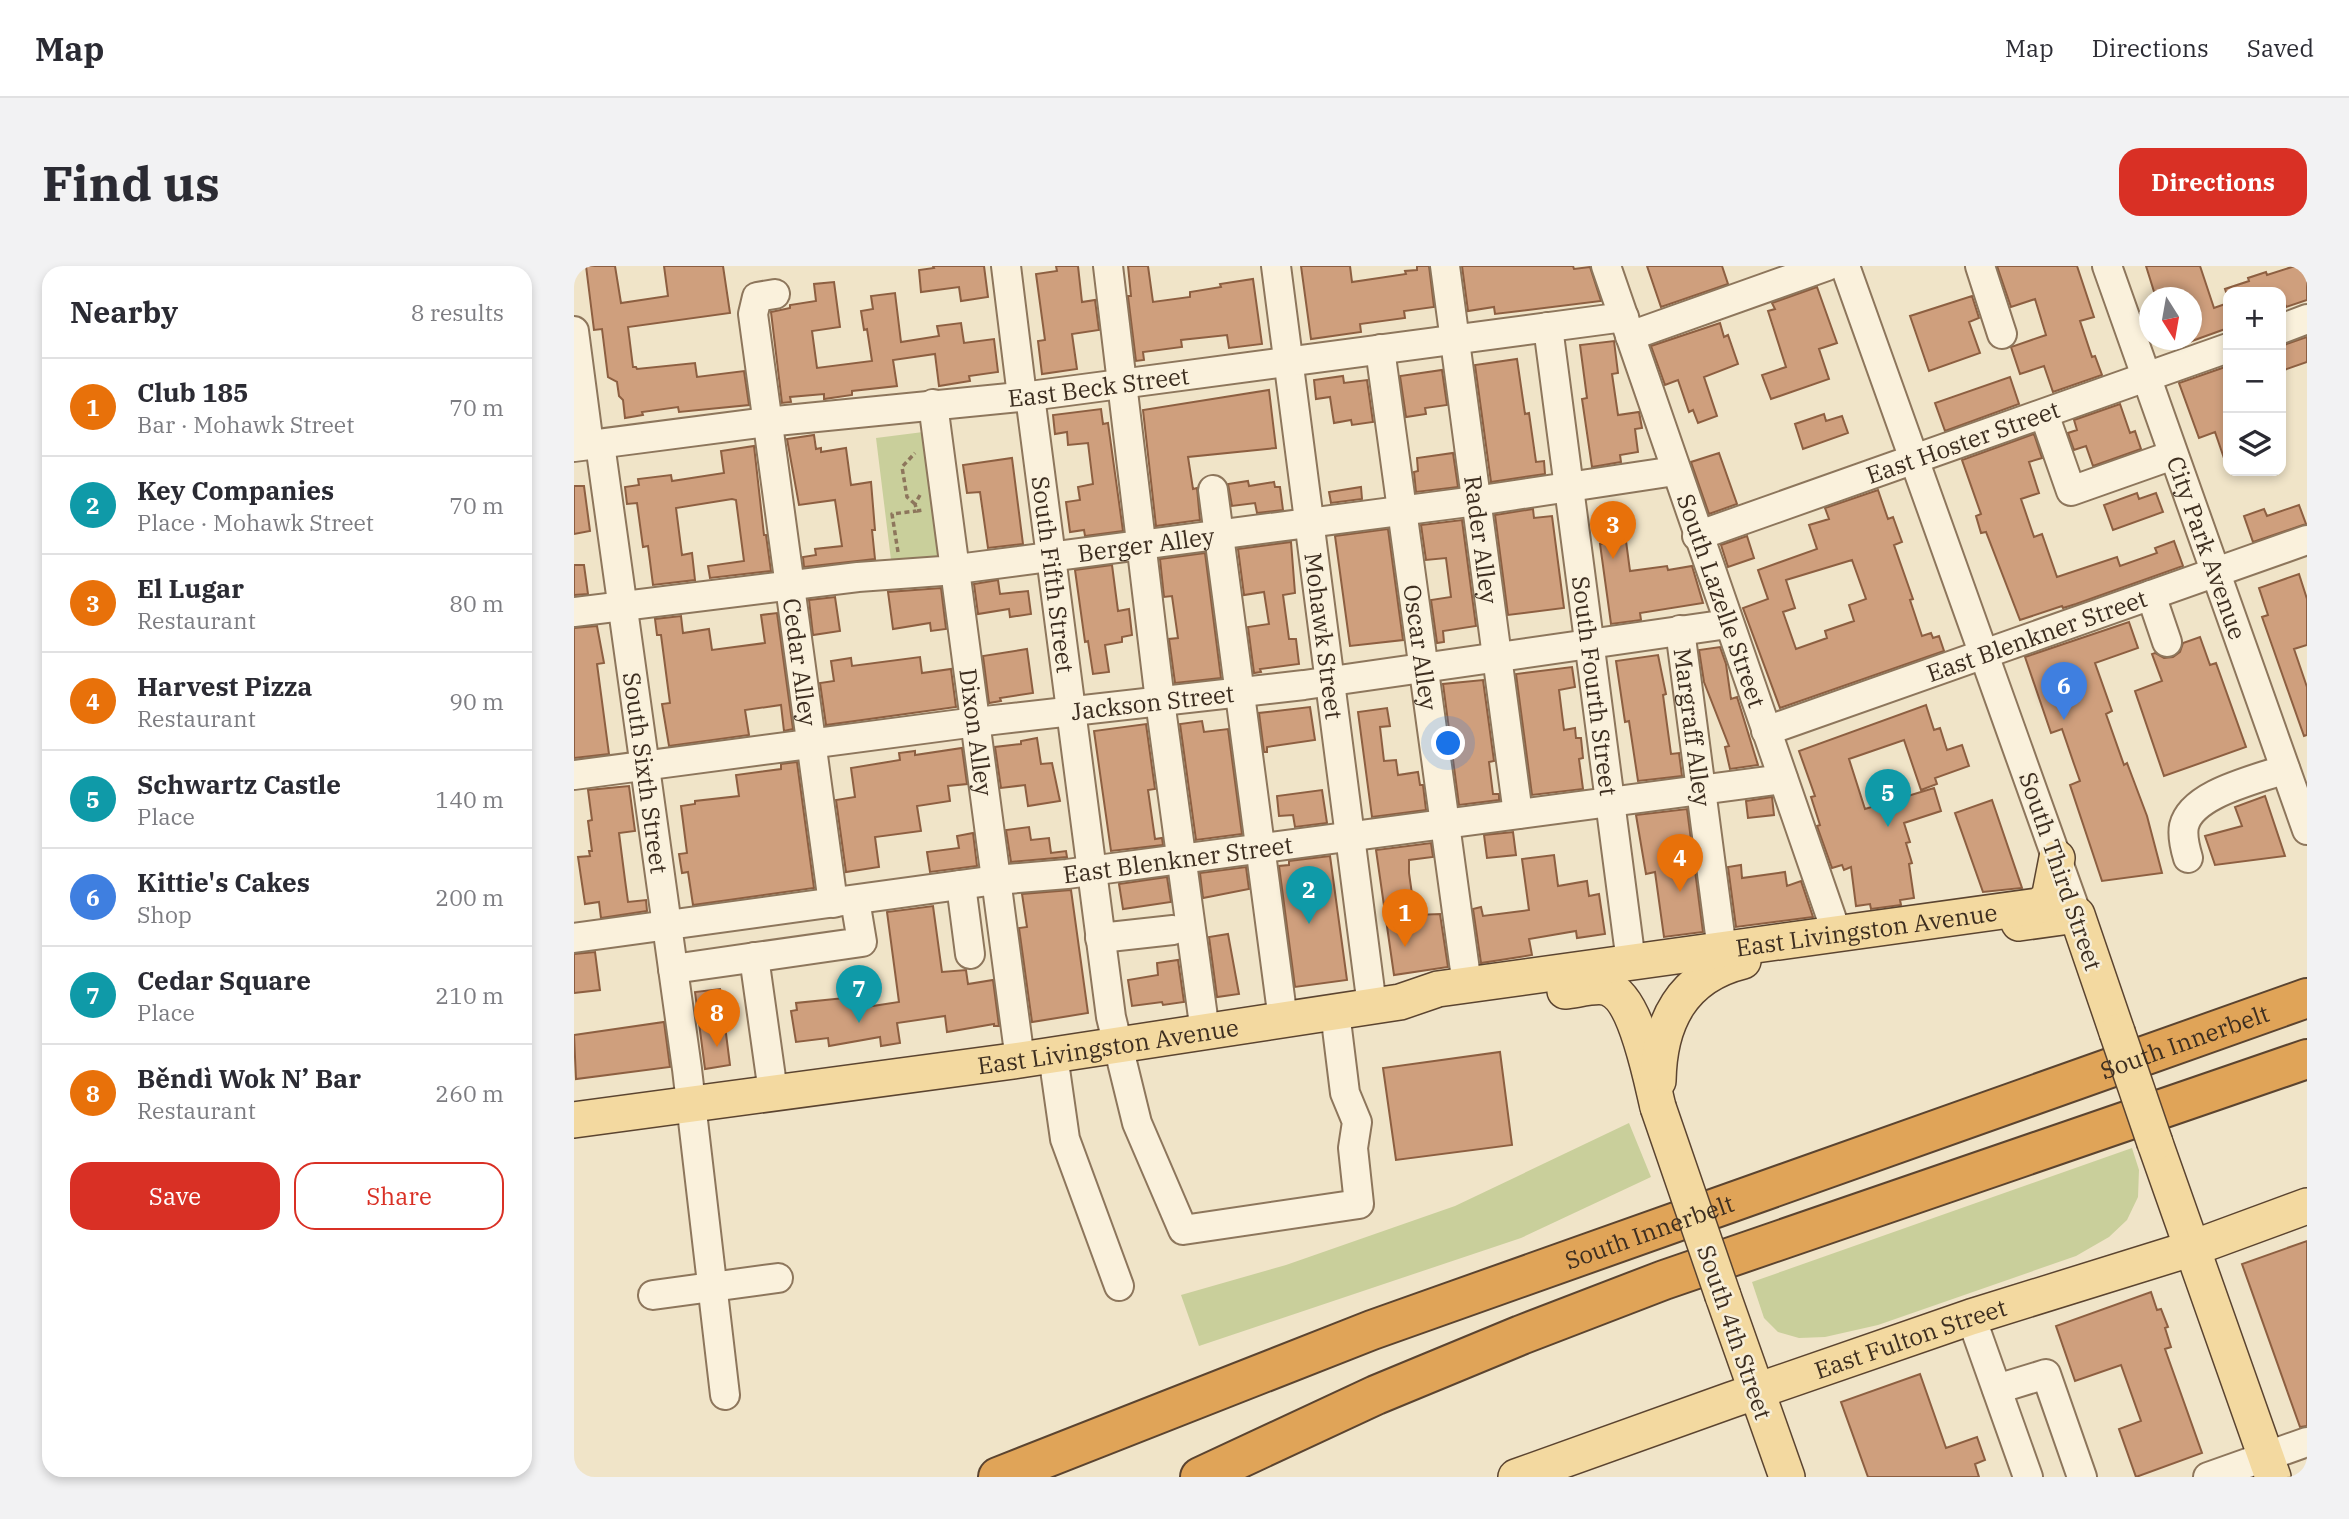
<!DOCTYPE html>
<html lang="en">
<head>
<meta charset="utf-8">
<style>
	body { margin:0; font-family:"IBM Plex Serif",serif; background:#f2f2f3; color:#2b2b33 }
	.controls { position:absolute; right:21px; top:21px; display:grid; overflow:hidden; border-radius:14px; box-shadow:0 4px 10px #0003 }
	.controls button { width:63px; height:63px; display:grid; place-items:center; padding:0; border:0; border-bottom:2px solid #e1e1e2; background:#fff; color:#2b2b33; font:35px sans-serif }
	.compass { position:absolute; left:1565px; top:21px; width:63px; height:63px; border-radius:50%; background:#fff; box-shadow:0 4px 10px #0003; rotate:169deg }
	.you { position:absolute; left:875px; top:478px; width:24px; height:24px; margin:-18px; border:5px solid #fff; border-radius:50%; background:#1a73e8; box-shadow:0 0 0 10px #1a73e833 }
	.badge { display:grid; place-items:center; width:46px; height:46px; border-radius:50%; background:#d93025; color:#fff; font-size:23px; font-weight:700 }
	.pin { position:absolute; translate:-50% -58px; filter:drop-shadow(0 2px 4px #0008) }
	.pin::after { content:''; position:absolute; top:37px; width:24px; height:21px; background:inherit; clip-path:polygon(0 0,100% 0,50% 100%) }
	.list { margin:0; padding:0; list-style:none }
	h2 { display:flex; justify-content:space-between; align-items:center; height:91px; margin:0; padding:0 28px; font-size:30px }
	h2 small { font-size:23px; font-weight:400; color:#7c7c81 }
	.list li { display:grid; grid-template-columns:46px 1fr auto; gap:21px; align-items:center; box-sizing:border-box; height:98px; padding:0 28px; border-top:2px solid #e1e1e2 }
	.list b { display:block; font-size:26px; white-space:nowrap }
	.list p { margin:0; font-size:23px; white-space:nowrap; color:#7c7c81 }
	.list em { font-size:23px; font-style:normal; color:#7c7c81 }
	.actions { display:flex; gap:14px; padding:21px 28px }
	.actions a { flex:1; padding:16px 0; border:2px solid #d93025; border-radius:21px; text-align:center; font-size:24px; color:#d93025 }
	.actions .main { background:#d93025; color:#fff }
	.icon { flex:none; width:38px; height:38px; fill:none; stroke:currentColor; stroke-width:2; stroke-linecap:round; stroke-linejoin:round }
	.map { position:relative; flex:none; width:1733px; height:1211px; overflow:hidden; border-radius:21px }
	header { display:flex; align-items:center; gap:42px; box-sizing:border-box; height:98px; padding:0 35px; background:#fff; border-bottom:2px solid #e1e1e2 }
	header strong { font-size:33px }
	nav { display:flex; gap:38px; margin-inline-start:auto; font-size:24px }
	.intro { display:flex; align-items:center; justify-content:space-between; box-sizing:border-box; height:168px; padding:0 42px }
	h1 { margin:0; font-size:49px }
	.button { padding:18px 32px; border-radius:21px; background:#d93025; color:#fff; font-size:24px; font-weight:700 }
	main { display:flex; gap:42px; padding:0 42px }
	aside { flex:1; background:#fff; border-radius:21px; box-shadow:0 4px 10px #0003 }
	.map>svg:first-child { display:block }
</style>
</head>
<body>
<header>
<strong>Map</strong>
<nav><a>Map</a><a>Directions</a><a>Saved</a></nav>
</header>
<div class="intro"><h1>Find us</h1><a class="button">Directions</a></div>
<main>
<aside>
<h2>Nearby<small>8 results</small></h2>
<ul class="list">
<li><span class="badge" style="background:#e8710a">1</span><div><b>Club 185</b><p>Bar · Mohawk Street</p></div><em>70 m</em></li>
<li><span class="badge" style="background:#0f9aa8">2</span><div><b>Key Companies</b><p>Place · Mohawk Street</p></div><em>70 m</em></li>
<li><span class="badge" style="background:#e8710a">3</span><div><b>El Lugar</b><p>Restaurant</p></div><em>80 m</em></li>
<li><span class="badge" style="background:#e8710a">4</span><div><b>Harvest Pizza</b><p>Restaurant</p></div><em>90 m</em></li>
<li><span class="badge" style="background:#0f9aa8">5</span><div><b>Schwartz Castle</b><p>Place</p></div><em>140 m</em></li>
<li><span class="badge" style="background:#3f7fe0">6</span><div><b>Kittie's Cakes</b><p>Shop</p></div><em>200 m</em></li>
<li><span class="badge" style="background:#0f9aa8">7</span><div><b>Cedar Square</b><p>Place</p></div><em>210 m</em></li>
<li><span class="badge" style="background:#e8710a">8</span><div><b>Běndì Wok N’ Bar</b><p>Restaurant</p></div><em>260 m</em></li>
</ul>
<div class="actions"><a class="main">Save</a><a>Share</a></div>
</aside>
<div class="map">
<svg width="1733" height="1211" viewBox="0 0 1733 1211">
	<rect width="100%" height="100%" fill="#f0e4c8"/>
	<path fill="#c9cf9b" d="M357,165L374,295L318,302L302,172Z
		M1055,857L1077,911L947,972L625,1080L607,1029L712,999L881,940Z
		M1558,882L1565,904L1564,931L1553,954L1535,971L1502,990L1304,1059L1251,1071L1225,1072L1204,1066L1190,1052L1178,1016Z"/>
	<path fill="#cf9f7d" stroke="#8d5f41" stroke-width="2" fill-rule="evenodd" d="M12,0H41L47,37L94,30L90,0H149L156,47L54,61L59,101H62L63,103L121,97L123,111L170,105L175,139L105,146L104,141L68,146L69,149L51,152L49,134L45,130L43,116L34,111L28,63L20,64Z
		M359,0H410L414,31L387,35L385,21L347,26L345,4L360,2Z
		M482,0H504L508,36L521,34L525,64L498,68L503,103L468,108L464,75L471,74L462,8L483,5Z
		M554,0H574L579,36L616,31V26L647,21L646,18L679,13L688,78L655,82L653,69L607,74L608,81L569,86L570,94L562,95L554,30H557Z
		M727,0H776L778,16L832,8L831,5L843,4V0H855L860,41L830,45L831,52L786,58L787,66L737,73Z
		M888,0H999L1000,3L1016,1L1027,35L921,48L920,41L894,45Z
		M1073,0H1148L1154,18L1087,41Z
		M1423,0H1503L1520,51L1506,55L1518,91L1521,90L1528,109L1479,126L1470,100L1446,108L1437,81L1472,69L1461,33L1437,41Z
		M1572,0H1626L1640,42L1654,37V62L1618,75V32H1582Z
		M1721,0H1733V34L1712,41L1707,26H1652L1651,23L1675,15L1674,12L1692,6L1693,9Z
		M260,16L266,61L238,65L243,102L298,95L293,63L290,64L287,45L299,43L297,30L321,27L327,76L365,70L363,60L387,57L390,77L420,73L424,106L395,110L396,115L365,120L361,88L319,94L323,120L278,125V129L250,133V128L216,131L217,136L208,137L197,46L216,42V39L242,35L240,18Z
		M1243,21L1263,77L1245,83L1255,113L1197,133L1188,109L1212,101L1194,45L1201,43L1198,37Z
		M1398,30L1405,52L1395,56L1406,87L1355,105L1336,50Z
		M1146,57L1150,71L1154,69L1164,98L1130,111L1143,150L1124,157L1119,144L1115,146L1104,114L1091,119L1077,80Z
		M1733,71V96L1707,105V80Z
		M1040,75L1044,107L1038,108L1044,149L1065,146L1068,162L1061,163L1064,186L1046,189L1047,196L1018,201L1008,133L1013,132L1006,79Z
		M943,93L951,148L955,147L962,196L970,195L971,208L917,216L901,99Z
		M1654,100V198H1652L1641,166L1625,172L1605,117Z
		M868,104L873,139L851,142L852,148L832,151L826,110Z
		M769,110L770,117L793,114L799,156L778,159L777,154L760,157L756,131L742,133L740,114Z
		M1436,111L1445,138L1371,165L1361,137Z
		M695,124L702,182L614,191L619,223L623,222L626,254L582,260L569,144Z
		M1546,138L1556,167L1561,165L1567,183L1519,200L1512,180L1500,184L1494,167L1503,164L1500,154Z
		M527,143L529,158L534,157L549,265L511,270L510,264L496,266L492,236L506,234L504,221L519,218L514,177L494,179L493,166L481,168L479,149Z
		M1250,148L1252,155L1268,150L1274,167L1229,183L1221,158Z
		M1460,168L1468,192L1455,196L1465,227L1447,233L1460,271L1468,268L1483,311L1543,291L1546,300L1583,287L1581,282L1600,275L1609,300L1502,338L1489,342L1488,340L1446,354L1412,266L1407,267L1402,250L1407,248L1388,194Z
		M240,169L242,183L247,182V186L272,182L277,219L297,216L301,264H298L301,293L230,301L229,291L242,289L241,283L268,280L261,234L225,239L213,173Z
		M180,180L190,269H192L197,305L136,312L134,300L170,295L162,234L158,233L102,242L108,289L118,287L121,314L79,319L74,280L69,281L63,237L53,238L51,221L65,219L64,213L97,209L98,215L150,207L147,185Z
		M879,187L884,221L842,226L840,206L844,205L843,192Z
		M1145,187L1163,238L1135,248L1117,196Z
		M438,192L449,278L414,282L406,226L393,227L389,199Z
		M674,215L675,220L700,216L701,221H706L709,244L683,247L681,237L658,240L654,218Z
		M0,220H10L16,265L0,268Z
		M787,221L788,233L757,237L755,226Z
		M1304,224L1314,253L1319,251L1328,276L1320,279L1339,333L1336,334L1348,370L1357,367L1359,372L1365,370L1370,385L1206,442L1169,342L1194,333L1184,304L1243,283L1235,259L1255,253L1251,242ZM1278,294L1292,333L1275,339L1280,355L1251,365L1253,372L1222,383L1209,346L1221,342L1212,314Z
		M1563,227L1565,233L1582,227L1589,246L1539,264L1530,239Z
		M1725,239L1732,258L1679,276L1670,250L1690,243L1693,250Z
		M959,243L960,252L978,250L990,342L934,349L921,249Z
		M888,254L902,360L869,365L870,376L863,377L857,334L877,331L872,292L852,294L847,259Z
		M814,263L829,374L776,380L761,270Z
		M1173,270L1180,292L1154,301L1147,279Z
		M1052,275L1056,305L1093,300L1094,304L1118,300L1129,337L1066,347L1067,354L1037,358L1026,278Z
		M717,276L721,327L709,329L715,373H722L725,398L686,403L687,406L680,407L674,361L695,358L690,326L670,329L664,283Z
		M631,287L647,412L601,417L595,373L604,372L598,330L590,331L586,293Z
		M0,299H10L14,328L0,329Z
		M538,299L544,345L555,343L558,369L548,371V376L531,379L535,406L519,408L514,375L511,376L501,304Z
		M1725,308L1733,333V379L1720,383L1733,421V469L1730,470L1688,351L1694,349L1685,322Z
		M424,314L426,328L454,325L457,348L436,351L435,343L404,348L400,318Z
		M367,322L372,363L357,365L356,357L319,363L314,326Z
		M261,331L266,365L239,369L235,334Z
		M203,347L219,463L210,465L207,439L171,444L175,469L95,480L88,438L96,437L87,369H83L81,353L107,350L109,367L135,363L138,384L191,377L187,349Z
		M1555,356L1564,382L1521,397L1538,445L1532,448L1550,499L1553,497L1573,550L1588,607L1528,615L1496,519L1506,515L1500,498L1488,463L1477,467L1451,391Z
		M23,360L30,397L23,398L35,488L0,492V362Z
		M1626,371L1636,399L1642,397L1672,481L1590,510L1561,425L1588,415L1578,388L1581,387L1590,392L1599,391L1606,386L1609,377Z
		M1146,381L1152,398L1157,433L1163,431L1184,499L1156,503L1151,481L1155,480L1130,416L1125,384Z
		M453,383L459,427L426,432L427,435L415,437L409,390Z
		M1084,389L1092,428L1089,429L1097,488L1105,487L1108,510L1064,515L1055,455L1051,456L1042,395Z
		M346,391L348,407L377,403L382,441L252,459L246,417L260,415L257,395L277,392L278,400Z
		M998,401L1001,421L985,424L990,464L1001,462L1002,472H1007L1009,492L1005,493L1009,523L958,529L942,408Z
		M909,414L920,495L915,496L919,528H925V534L885,539L869,418Z
		M1352,439L1360,464L1366,462L1373,484L1388,479L1395,500L1361,512L1363,518L1347,524L1330,474L1275,493L1291,543L1360,522L1367,545L1330,557L1336,576L1332,577L1338,597L1335,598L1340,632L1326,634L1327,639L1297,643L1296,638L1282,640L1277,601L1270,604L1268,599L1258,602L1243,560L1246,559L1237,531L1241,530L1225,485Z
		M736,441L741,474L693,481V486H690L685,447Z
		M813,442L816,460L806,461L810,495L822,494L824,509L844,506L846,519H849L852,544L798,551L784,446Z
		M628,455L630,466L654,463L668,568L622,574L606,458Z
		M572,458L581,523L574,524L581,573L588,572L589,579L537,585L520,465Z
		M463,472L467,498L478,497L486,535L454,540L451,519L427,522L421,481L447,478V475Z
		M388,482L393,518L374,520L376,535L343,540L347,565L301,571L305,601L272,606L262,534L281,531L277,502L326,494L325,487L341,485V489Z
		M223,496L240,622L119,639L114,606L108,607L105,588L113,587L107,540L121,538V535L165,530L162,509L207,503V498Z
		M55,520L61,565L45,567L51,614L54,636L72,634L73,645L27,652L25,636L11,638L4,591L16,590L15,585H18L14,555L18,554L14,524Z
		M748,524L753,557L721,561L719,549L705,550L703,530Z
		M1691,530L1711,590L1641,599L1631,570L1668,560L1661,541Z
		M1198,531L1200,549L1174,552L1172,535Z
		M1418,534L1448,622L1409,626L1381,547Z
		M1113,543L1129,666L1090,671L1081,606L1072,608L1062,549Z
		M455,561L457,574L475,572L477,587L492,585L493,591L437,596L432,564Z
		M939,566L942,589L913,592L910,569Z
		M399,567L403,600L356,606L353,586L385,582L383,570Z
		M857,577L859,591L835,594V607L841,649L866,648L874,701L820,709L802,584Z
		M980,589L984,620L1013,615L1015,630L1025,628L1031,668L1003,672L1002,665L955,673L958,689L907,697L899,643L907,641L909,650L955,644L948,593Z
		M756,590L773,714L721,721L705,600L715,599V595Z
		M1167,599L1168,612L1211,606L1213,620L1227,615L1239,651L1162,661L1154,601Z
		M672,601L675,623L629,632L626,607Z
		M593,611L597,636L549,643L545,618Z
		M497,624L514,747L458,756L445,662L453,661L448,628Z
		M359,640L368,706L392,704L394,718L419,714L425,760H420V758L373,766L371,750L323,757L326,777L307,780L306,771L255,780L254,772L222,776L217,745L223,744L222,737L290,730L292,741L325,736L313,646Z
		M654,668L665,728L643,731L635,671Z
		M21,686L26,724L0,727V688Z
		M604,694L610,736L589,739L588,736L558,740L554,714L584,709L583,697Z
		M146,723L147,730L154,728L157,751L150,752L156,799L131,803L121,726Z
		M90,756L96,801L2,813L0,769Z
		M926,786L938,879L822,894L809,802Z
		M1733,975V1160L1726,1161L1668,998Z
		M1577,1026L1583,1044L1587,1043L1594,1061L1591,1062L1597,1081L1591,1083L1628,1187L1562,1211L1545,1163L1567,1155L1547,1099L1501,1115L1482,1060Z
		M1346,1108L1372,1182L1403,1171L1411,1194L1401,1198L1405,1211H1294L1267,1136Z"/>
	<g fill="none" stroke-linecap="round" stroke-linejoin="round">
		<defs>
			<g id="minor">
				<path d="M432,0L448,130"/>
				<path d="M534,0L586,435L631,766"/>
				<path id="s1" d="M702,0L798,740"/>
				<path id="s2" d="M871,0L944,548"/>
				<path id="s3" d="M1032,0L1263,668"/>
				<path d="M1271,0L1503,649"/>
				<path d="M1406,0L1428,68"/>
				<path id="s4" d="M1533,0L1733,564"/>
				<path id="s5" d="M201,28L183,31L179,48L259,637"/>
				<path id="s6" d="M974,61L1057,696"/>
				<path d="M1707,63L1733,53"/>
				<path d="M0,65L15,179"/>
				<path d="M1056,70L1253,0"/>
				<path id="s7" d="M806,83L893,719"/>
				<path id="s8" d="M456,130L537,751L563,857L609,964L785,938L779,882L783,856L771,827L761,746"/>
				<path id="s9" d="M359,138L446,794"/>
				<path d="M1470,148L1497,225L1599,189"/>
				<path id="s10" d="M26,178L113,803L151,1129"/>
				<path id="s11" d="M0,181L192,156L456,130L1050,51"/>
				<path d="M639,224L709,754"/>
				<path id="s12" d="M1123,270L1654,82"/>
				<path d="M1577,329L1593,376"/>
				<path id="s13" d="M0,346L284,311L368,305L902,235L1101,205"/>
				<path id="s14" d="M1106,364L1148,684"/>
				<path id="s15" d="M1192,465L1733,274"/>
				<path id="s16" d="M0,509L402,456L730,419L1154,358"/>
				<path d="M1614,592C1611,582 1608,570 1610,560C1618,527 1682,514 1711,503"/>
				<path d="M387,619L396,688"/>
				<path id="s17" d="M0,672L422,614L493,608L1209,513"/>
				<path d="M526,672L599,664"/>
				<path d="M180,691L199,826"/>
				<path d="M99,703L288,676L281,634"/>
				<path d="M479,789L491,873L545,1020"/>
				<path d="M79,1029L204,1012"/>
				<path d="M1397,1051L1454,1211"/>
				<path d="M1423,1123L1472,1108L1508,1211"/>
				<path d="M1634,1211L1733,1176"/>
			</g>
			<g id="major">
				<path d="M1445,657L1503,649L1543,766"/>
				<path d="M991,725C1003,724 1023,718 1034,722C1063,733 1077,813 1084,841"/>
				<path d="M1084,815C1085,756 1108,710 1169,695"/>
				<path id="s18" d="M0,854L446,794L826,736L864,723L1464,640L1475,633L1483,592"/>
				<path d="M1581,877L1699,1211"/>
				<path d="M1149,1030L1213,1211"/>
				<path id="s19" d="M942,1211L1157,1134L1397,1051L1619,982L1733,940"/>
			</g>
			<g id="highway">
				<path id="s20" d="M424,1211L798,1064L1733,732"/>
				<path d="M626,1211L802,1129L947,1069L1090,1014L1733,793"/>
			</g>
		</defs>
		<use href="#minor" stroke="#8d765c" stroke-width="32"/>
		<use href="#major" stroke="#5b4430" stroke-width="38"/>
		<use href="#highway" stroke="#5b4430" stroke-width="42"/>
		<path stroke="#8d765c" stroke-width="3.5" stroke-dasharray="5 3.5" stroke-linecap="butt" d="M346,229L341,238L343,245L349,244
			M341,238L333,231L328,201L341,187
			M324,286L318,248L342,245"/>
		<use href="#minor" stroke="#faf1dc" stroke-width="28"/>
		<use href="#major" stroke="#f3d9a0" stroke-width="35"/>
		<use href="#highway" stroke="#e0a458" stroke-width="38"/>
		<defs>
			<path id="major-bridge" d="M1543,766L1581,877
				M1084,841L1149,1030"/>
		</defs>
		<use href="#major-bridge" stroke="#5b4430" stroke-width="38" stroke-linecap="butt"/>
		<use href="#major-bridge" stroke="#f3d9a0" stroke-width="35"/>
	</g>
	<g text-anchor="middle" dominant-baseline="central" stroke-width="5" stroke-linejoin="round" paint-order="stroke">
		<g font-size="24" fill="#3d2e20" stroke="#f7eed8">
			<text stroke="none"><textPath href="#s11" startOffset="528">East Beck Street</textPath></text>
			<text stroke="none"><textPath href="#s12" startOffset="282">East Hoster Street</textPath></text>
			<text stroke="none"><textPath href="#s2" startOffset="276">Rader Alley</textPath></text>
			<text stroke="none"><textPath href="#s13" startOffset="576">Berger Alley</textPath></text>
			<text stroke="none"><textPath href="#s4" startOffset="299">City Park Avenue</textPath></text>
			<text stroke="none"><textPath href="#s8" startOffset="180">South Fifth Street</textPath></text>
			<text stroke="none"><textPath href="#s3" startOffset="354">South Lazelle Street</textPath></text>
			<text stroke="none"><textPath href="#s1" startOffset="373">Mohawk Street</textPath></text>
			<text stroke="none"><textPath href="#s15" startOffset="287">East Blenkner Street</textPath></text>
			<text stroke="none"><textPath href="#s7" startOffset="301">Oscar Alley</textPath></text>
			<text stroke="none"><textPath href="#s5" startOffset="387">Cedar Alley</textPath></text>
			<text stroke="none"><textPath href="#s6" startOffset="362">South Fourth Street</textPath></text>
			<text stroke="none"><textPath href="#s16" startOffset="583">Jackson Street</textPath></text>
			<text stroke="none"><textPath href="#s14" startOffset="98">Margraff Alley</textPath></text>
			<text stroke="none"><textPath href="#s9" startOffset="331">Dixon Alley</textPath></text>
			<text stroke="none"><textPath href="#s10" startOffset="332">South Sixth Street</textPath></text>
			<text stroke="none"><textPath href="#s17" startOffset="609">East Blenkner Street</textPath></text>
			<text transform="translate(1487 605) rotate(71)">South Third Street</text>
			<text stroke="none"><textPath href="#s18" startOffset="1307">East Livingston Avenue</textPath></text>
			<text stroke="none"><textPath href="#s20" startOffset="1264">South Innerbelt</textPath></text>
			<text stroke="none"><textPath href="#s18" startOffset="539">East Livingston Avenue</textPath></text>
			<text stroke="none"><textPath href="#s20" startOffset="696">South Innerbelt</textPath></text>
			<text transform="translate(1161 1066) rotate(71)">South 4th Street</text>
			<text stroke="none"><textPath href="#s19" startOffset="418">East Fulton Street</textPath></text>
		</g>
	</g>
</svg>
<div class="controls">
<button>+</button>
<button>−</button>
<button><svg class="icon" aria-label="layers" viewBox="0 0 24 24"><path d="M12 4l9 5-9 5-9-5zM3 14l9 5 9-5"/></svg></button>
</div>
<svg class="compass" viewBox="-18 -18 36 36"><path d="M0-13l5 13h-10z" fill="#e53935"/><path d="M0 13l5-13h-10z" fill="#7c7c81"/></svg>
<div class="you"></div>
<div class="pin badge" style="left:831px;top:681px;background:#e8710a">1</div>
<div class="pin badge" style="left:735px;top:658px;background:#0f9aa8">2</div>
<div class="pin badge" style="left:1039px;top:293px;background:#e8710a">3</div>
<div class="pin badge" style="left:1106px;top:626px;background:#e8710a">4</div>
<div class="pin badge" style="left:1314px;top:561px;background:#0f9aa8">5</div>
<div class="pin badge" style="left:1490px;top:454px;background:#3f7fe0">6</div>
<div class="pin badge" style="left:285px;top:757px;background:#0f9aa8">7</div>
<div class="pin badge" style="left:143px;top:781px;background:#e8710a">8</div>
</div>
</main>
</body>
</html>
